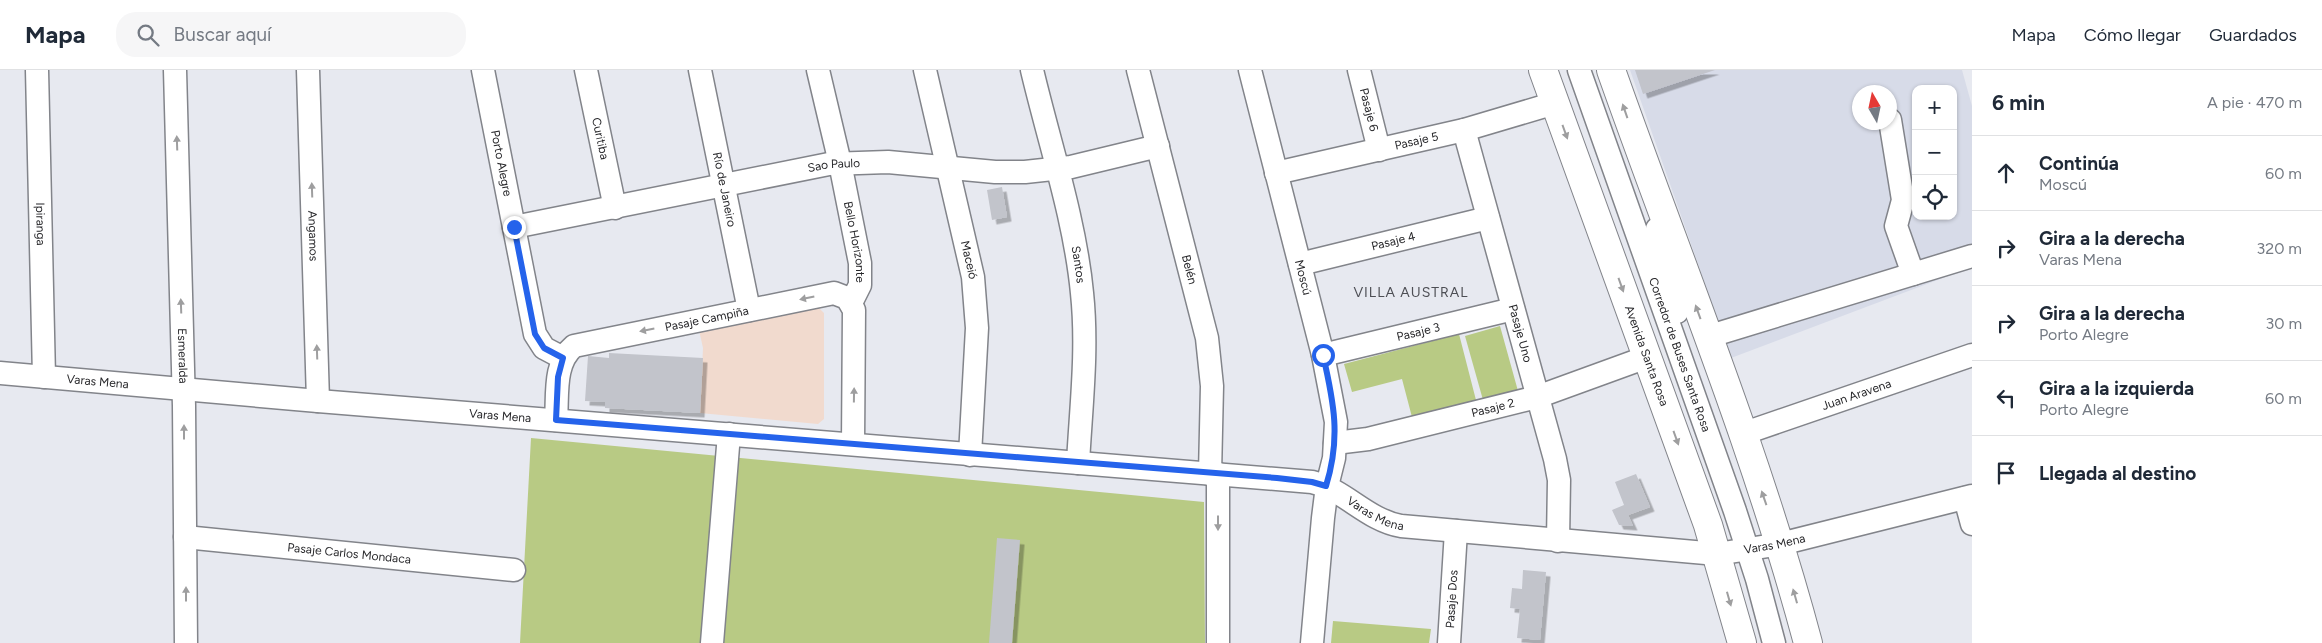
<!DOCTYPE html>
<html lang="es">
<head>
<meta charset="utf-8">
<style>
	body { margin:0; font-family:Figtree,sans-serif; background:#f6f6f7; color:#1f2937 }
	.controls { position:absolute; right:15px; top:15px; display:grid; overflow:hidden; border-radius:10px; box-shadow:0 1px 4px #0004 }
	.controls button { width:45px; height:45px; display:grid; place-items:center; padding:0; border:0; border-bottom:1px solid #e0e1e3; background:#fff; color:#1f2937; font:25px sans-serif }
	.compass { position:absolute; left:1852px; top:15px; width:45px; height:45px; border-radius:50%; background:#fff; box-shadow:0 1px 4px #0004; rotate:351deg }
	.stop { position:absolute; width:15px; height:15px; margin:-11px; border:4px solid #2563eb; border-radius:50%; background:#fff }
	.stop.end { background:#2563eb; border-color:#fff; box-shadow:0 1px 5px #0008 }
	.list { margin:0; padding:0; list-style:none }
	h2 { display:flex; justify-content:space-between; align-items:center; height:65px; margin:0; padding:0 20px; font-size:21px }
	h2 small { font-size:16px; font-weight:400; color:#747a83 }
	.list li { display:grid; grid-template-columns:32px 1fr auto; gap:15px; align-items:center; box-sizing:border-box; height:75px; padding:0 20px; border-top:1px solid #e0e1e3 }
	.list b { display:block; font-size:19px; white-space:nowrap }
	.list p { margin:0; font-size:16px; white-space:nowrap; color:#747a83 }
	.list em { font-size:16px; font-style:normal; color:#747a83 }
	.icon { flex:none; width:28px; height:28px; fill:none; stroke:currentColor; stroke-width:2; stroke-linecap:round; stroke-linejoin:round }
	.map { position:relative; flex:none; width:1972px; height:573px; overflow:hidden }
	header { display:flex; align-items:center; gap:30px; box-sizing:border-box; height:70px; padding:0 25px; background:#fff; border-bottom:1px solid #e0e1e3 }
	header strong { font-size:24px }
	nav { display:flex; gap:28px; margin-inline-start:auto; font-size:18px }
	.search { width:350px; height:45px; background:#f6f6f7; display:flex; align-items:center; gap:12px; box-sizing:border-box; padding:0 18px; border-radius:20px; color:#747a83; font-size:19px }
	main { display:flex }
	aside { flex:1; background:#fff }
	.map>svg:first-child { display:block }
</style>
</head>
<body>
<header>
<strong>Mapa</strong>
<div class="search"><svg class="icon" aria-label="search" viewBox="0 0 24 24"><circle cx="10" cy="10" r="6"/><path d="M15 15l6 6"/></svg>Buscar aquí</div>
<nav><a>Mapa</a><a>Cómo llegar</a><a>Guardados</a></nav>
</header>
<main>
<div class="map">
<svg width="1972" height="573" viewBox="0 0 1972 573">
	<defs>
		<filter id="shadow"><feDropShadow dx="4.5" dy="4.5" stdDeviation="0" flood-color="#0004"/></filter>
	</defs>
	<rect width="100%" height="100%" fill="#e7e9f0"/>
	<path fill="#d7dbe8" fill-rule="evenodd" d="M1630,0H1962L1972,36V197L1731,288ZM1916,19H1953V146H1916ZM1860,22H1890V52H1860Z"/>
	<path fill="#f1dace" d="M819,238L824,243V349L818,354L700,343L703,278L699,260Z"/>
	<path fill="#b8ca84" d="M1500,256L1518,321L1483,330L1465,266Z
		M1459,264L1477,334L1413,351L1402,309L1352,322L1344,294Z
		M531,368L1204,432L1205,573H520Z
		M1333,551L1431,559L1429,573H1331Z"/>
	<path fill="#c2c4cb" filter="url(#shadow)" d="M1635,0H1715L1643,24Z
		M1002,117L1007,147L992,150L987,120Z
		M609,283L703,288L700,343L605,338V332L585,331L588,286L609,288Z
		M1636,404L1650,437L1628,445L1633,456L1619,455L1612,440L1624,435L1615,412Z
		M997,468L1020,470L1012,573H989Z
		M1523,500L1546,502L1540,570L1517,568L1520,539L1510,538L1512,518L1522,519Z"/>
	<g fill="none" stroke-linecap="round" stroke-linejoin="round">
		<defs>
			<g id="minor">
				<path id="s1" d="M37,0L44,307"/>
				<path id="s2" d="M175,0L184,336L186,573"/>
				<path id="s3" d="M308,0L318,331"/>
				<path id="s4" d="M483,0L535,264L544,278L563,288"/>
				<path id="s5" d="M586,0L615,138"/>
				<path id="s6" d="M700,0L749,240"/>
				<path id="s7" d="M818,0L840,93L860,193V215L851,233"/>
				<path id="s8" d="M925,0L973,207L977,258L970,385"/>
				<path id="s9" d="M1032,0C1049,72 1075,149 1082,223C1088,280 1081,336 1078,393"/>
				<path id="s10" d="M1138,0L1207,268L1212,316L1210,404"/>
				<path id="s11" d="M1250,0L1323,285L1336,352L1334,388L1327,416L1323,448L1312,573"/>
				<path id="s12" d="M1359,0L1379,80"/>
				<path id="s13" d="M1579,0L1735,441L1757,509L1774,573"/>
				<path d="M1890,50L1903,130L1896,156L1913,204"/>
				<path id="s14" d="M1464,60L1555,389L1559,410L1558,471"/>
				<path id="s15" d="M1276,103L1464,60L1555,33"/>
				<path id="s16" d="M514,157L829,94L888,92L995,102H1025L1071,97L1158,76"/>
				<path d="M1657,159L1677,242"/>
				<path id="s17" d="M1300,194L1488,148"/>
				<path d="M1707,267L1972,186"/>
				<path id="s18" d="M1323,285L1513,239"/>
				<path id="s19" d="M0,303L318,331L1312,412C1345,420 1367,450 1401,456L1717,484L1780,474L1972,426"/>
				<path id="s20" d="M556,350C558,326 553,293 574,276L834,223L847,228L854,240L853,374"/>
				<path id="s21" d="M1742,364L1972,285"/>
				<path id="s22" d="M1335,373L1368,369L1537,327L1647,287"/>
				<path d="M1965,428L1972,454"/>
				<path id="s23" d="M185,467L514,500"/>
				<path d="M712,573L729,364"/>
				<path d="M1218,573V404"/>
				<path id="s24" d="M1449,573L1456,461"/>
			</g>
			<g id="major">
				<path id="s25" d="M1543,0L1708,455L1742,573"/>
				<path d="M1611,0C1678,190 1756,378 1808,573"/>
			</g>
		</defs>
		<use href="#minor" stroke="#82848a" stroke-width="25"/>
		<use href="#major" stroke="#82848a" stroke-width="30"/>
		<use href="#minor" stroke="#fff" stroke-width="22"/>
		<use href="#major" stroke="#fff" stroke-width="28"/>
	</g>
	<defs><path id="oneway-solid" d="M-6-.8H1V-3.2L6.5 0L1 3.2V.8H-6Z" transform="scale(1.25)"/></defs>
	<g fill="#9e9e9f">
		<use href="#oneway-solid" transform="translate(1625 41) rotate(-109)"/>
		<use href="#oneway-solid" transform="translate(1565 62) rotate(70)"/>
		<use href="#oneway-solid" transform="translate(177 73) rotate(-92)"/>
		<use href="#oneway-solid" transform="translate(312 120) rotate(-92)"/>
		<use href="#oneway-solid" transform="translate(1621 215) rotate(70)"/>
		<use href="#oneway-solid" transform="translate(807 228) rotate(168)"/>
		<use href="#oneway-solid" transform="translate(181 236) rotate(-92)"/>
		<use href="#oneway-solid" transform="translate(1698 242) rotate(-110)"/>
		<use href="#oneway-solid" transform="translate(647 260) rotate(169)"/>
		<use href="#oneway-solid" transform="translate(317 282) rotate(-92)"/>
		<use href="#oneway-solid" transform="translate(854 325) rotate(-89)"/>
		<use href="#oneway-solid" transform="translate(184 362) rotate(-90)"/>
		<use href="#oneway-solid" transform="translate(1676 368) rotate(70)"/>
		<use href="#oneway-solid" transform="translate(1764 428) rotate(-109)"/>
		<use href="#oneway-solid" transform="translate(1218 453) rotate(90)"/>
		<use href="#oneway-solid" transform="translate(186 524) rotate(-90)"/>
		<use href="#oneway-solid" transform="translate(1795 526) rotate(-106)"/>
		<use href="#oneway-solid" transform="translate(1729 529) rotate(74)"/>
	</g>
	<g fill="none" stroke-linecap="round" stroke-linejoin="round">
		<path stroke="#2563eb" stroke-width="6" d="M514,157L535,264L544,278L563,288L558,307L556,350L1277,408L1312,412L1326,416C1341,368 1334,333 1323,285"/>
	</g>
	<g text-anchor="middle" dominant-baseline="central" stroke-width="4.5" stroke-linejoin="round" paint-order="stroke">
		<g font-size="12" fill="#27272a" stroke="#e7e9f0">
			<text stroke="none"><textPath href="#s12" startOffset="41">Pasaje 6</textPath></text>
			<text stroke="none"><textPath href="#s5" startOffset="70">Curitiba</textPath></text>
			<text stroke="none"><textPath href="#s15" startOffset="144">Pasaje 5</textPath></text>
			<text stroke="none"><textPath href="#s4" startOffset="95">Porto Alegre</textPath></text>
			<text stroke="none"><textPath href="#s16" startOffset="326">Sao Paulo</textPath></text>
			<text stroke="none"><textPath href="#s6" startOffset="122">Río de Janeiro</textPath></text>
			<text stroke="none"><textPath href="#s1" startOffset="154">Ipiranga</textPath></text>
			<text stroke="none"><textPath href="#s3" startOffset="166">Angamos</textPath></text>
			<text stroke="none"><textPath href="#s17" startOffset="96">Pasaje 4</textPath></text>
			<text stroke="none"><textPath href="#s7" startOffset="176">Bello Horizonte</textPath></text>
			<text stroke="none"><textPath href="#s8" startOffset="195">Maceió</textPath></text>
			<text stroke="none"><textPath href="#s9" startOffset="200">Santos</textPath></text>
			<text stroke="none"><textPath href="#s10" startOffset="206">Belén</textPath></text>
			<text stroke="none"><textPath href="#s11" startOffset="214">Moscú</textPath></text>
			<text stroke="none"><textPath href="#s20" startOffset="214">Pasaje Campiña</textPath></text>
			<text stroke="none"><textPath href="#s18" startOffset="98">Pasaje 3</textPath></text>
			<text stroke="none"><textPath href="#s14" startOffset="211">Pasaje Uno</textPath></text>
			<text stroke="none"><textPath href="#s25" startOffset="304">Avenida Santa Rosa</textPath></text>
			<text stroke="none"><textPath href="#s13" startOffset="302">Corredor de Buses Santa Rosa</textPath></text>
			<text stroke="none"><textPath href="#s2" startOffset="286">Esmeralda</textPath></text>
			<text stroke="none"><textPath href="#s19" startOffset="98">Varas Mena</textPath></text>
			<text stroke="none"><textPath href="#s21" startOffset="121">Juan Aravena</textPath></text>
			<text stroke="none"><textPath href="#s22" startOffset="162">Pasaje 2</textPath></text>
			<text stroke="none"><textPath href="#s19" startOffset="502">Varas Mena</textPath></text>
			<text stroke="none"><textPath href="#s19" startOffset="1388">Varas Mena</textPath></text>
			<text stroke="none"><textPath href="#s19" startOffset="1792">Varas Mena</textPath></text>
			<text stroke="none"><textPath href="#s23" startOffset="165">Pasaje Carlos Mondaca</textPath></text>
			<text stroke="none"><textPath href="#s24" startOffset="44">Pasaje Dos</textPath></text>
		</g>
		<g font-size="14" letter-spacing="1" fill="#4d4e54" stroke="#e7e9f0">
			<text x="1411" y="222">VILLA AUSTRAL</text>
		</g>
	</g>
</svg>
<div class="controls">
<button>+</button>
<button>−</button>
<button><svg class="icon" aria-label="locate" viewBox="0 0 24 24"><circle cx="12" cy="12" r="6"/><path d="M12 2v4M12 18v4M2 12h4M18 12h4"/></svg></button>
</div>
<svg class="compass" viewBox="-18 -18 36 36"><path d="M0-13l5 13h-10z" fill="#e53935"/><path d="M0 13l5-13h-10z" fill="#747a83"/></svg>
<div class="stop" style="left:1323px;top:285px"></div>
<div class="stop end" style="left:514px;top:157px"></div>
</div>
<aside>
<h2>6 min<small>A pie · 470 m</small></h2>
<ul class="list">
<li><svg class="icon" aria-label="ahead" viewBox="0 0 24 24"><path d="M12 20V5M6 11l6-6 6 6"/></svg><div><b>Continúa</b><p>Moscú</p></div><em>60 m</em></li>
<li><svg class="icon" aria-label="right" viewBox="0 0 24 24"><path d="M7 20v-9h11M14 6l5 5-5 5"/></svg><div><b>Gira a la derecha</b><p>Varas Mena</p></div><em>320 m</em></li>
<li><svg class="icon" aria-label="right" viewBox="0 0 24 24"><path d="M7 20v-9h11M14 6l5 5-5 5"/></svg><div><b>Gira a la derecha</b><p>Porto Alegre</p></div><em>30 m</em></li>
<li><svg class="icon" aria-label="left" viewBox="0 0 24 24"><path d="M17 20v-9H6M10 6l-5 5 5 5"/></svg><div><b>Gira a la izquierda</b><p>Porto Alegre</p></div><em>60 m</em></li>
<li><svg class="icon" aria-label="arrive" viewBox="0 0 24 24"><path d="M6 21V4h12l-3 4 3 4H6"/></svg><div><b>Llegada al destino</b></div></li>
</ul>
</aside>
</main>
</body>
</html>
